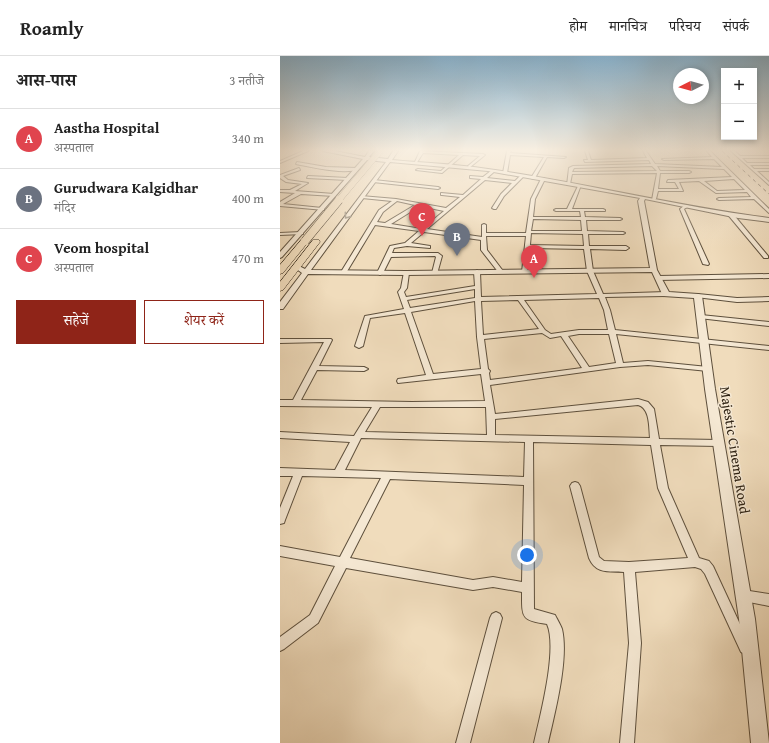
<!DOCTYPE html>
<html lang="hi">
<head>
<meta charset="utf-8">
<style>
	body { margin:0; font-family:"Gentium Book Plus","Noto Serif Devanagari",serif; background:#f6f6f6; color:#222 }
	.controls { position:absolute; right:12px; top:12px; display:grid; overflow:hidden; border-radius:0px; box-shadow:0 2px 6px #0003 }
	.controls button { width:36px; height:36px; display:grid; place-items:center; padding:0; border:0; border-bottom:1px solid #e0e0e0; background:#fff; color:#222; font:20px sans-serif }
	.compass { position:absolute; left:393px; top:12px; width:36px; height:36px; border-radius:50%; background:#fff; box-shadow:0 2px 6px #0003; rotate:264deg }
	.you { position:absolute; left:247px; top:499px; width:14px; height:14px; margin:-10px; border:3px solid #fff; border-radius:50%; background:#1a73e8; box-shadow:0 0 0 6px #1a73e833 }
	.badge { display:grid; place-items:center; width:26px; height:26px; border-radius:50%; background:#8f2418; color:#fff; font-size:13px; font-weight:700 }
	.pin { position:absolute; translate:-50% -33px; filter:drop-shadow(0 1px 2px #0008) }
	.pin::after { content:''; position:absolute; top:21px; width:14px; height:12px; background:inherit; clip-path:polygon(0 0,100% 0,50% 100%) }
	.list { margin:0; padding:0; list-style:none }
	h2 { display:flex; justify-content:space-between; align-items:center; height:52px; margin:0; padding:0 16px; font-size:17px }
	h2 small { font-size:13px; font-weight:400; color:#767676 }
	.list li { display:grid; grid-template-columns:26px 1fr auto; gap:12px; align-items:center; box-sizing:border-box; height:60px; padding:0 16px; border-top:1px solid #e0e0e0 }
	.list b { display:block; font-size:15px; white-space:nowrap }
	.list p { margin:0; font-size:13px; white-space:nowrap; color:#767676 }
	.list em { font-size:13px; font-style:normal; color:#767676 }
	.actions { display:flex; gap:8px; padding:12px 16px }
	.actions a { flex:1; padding:9px 0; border:1px solid #8f2418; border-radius:0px; text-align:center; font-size:14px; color:#8f2418 }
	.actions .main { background:#8f2418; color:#fff }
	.map { position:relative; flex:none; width:489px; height:687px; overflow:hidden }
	header { display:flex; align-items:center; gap:24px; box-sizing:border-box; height:56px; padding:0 20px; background:#fff; border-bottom:1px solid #e0e0e0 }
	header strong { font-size:19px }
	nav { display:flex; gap:22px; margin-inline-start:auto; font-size:14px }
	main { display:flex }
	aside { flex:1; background:#fff }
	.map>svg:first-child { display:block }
</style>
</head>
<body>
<header>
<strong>Roamly</strong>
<nav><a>होम</a><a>मानचित्र</a><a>परिचय</a><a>संपर्क</a></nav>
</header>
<main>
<aside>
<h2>आस-पास<small>3 नतीजे</small></h2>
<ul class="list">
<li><span class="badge" style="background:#e0444e">A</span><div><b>Aastha Hospital</b><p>अस्पताल</p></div><em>340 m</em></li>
<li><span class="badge" style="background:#6b7280">B</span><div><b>Gurudwara Kalgidhar</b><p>मंदिर</p></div><em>400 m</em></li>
<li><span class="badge" style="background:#e0444e">C</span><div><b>Veom hospital</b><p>अस्पताल</p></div><em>470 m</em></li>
</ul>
<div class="actions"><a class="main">सहेजें</a><a>शेयर करें</a></div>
</aside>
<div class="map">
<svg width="489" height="687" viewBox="0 0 489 687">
	<rect width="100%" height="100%" fill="#f0dcbc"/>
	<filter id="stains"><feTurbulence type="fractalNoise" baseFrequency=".005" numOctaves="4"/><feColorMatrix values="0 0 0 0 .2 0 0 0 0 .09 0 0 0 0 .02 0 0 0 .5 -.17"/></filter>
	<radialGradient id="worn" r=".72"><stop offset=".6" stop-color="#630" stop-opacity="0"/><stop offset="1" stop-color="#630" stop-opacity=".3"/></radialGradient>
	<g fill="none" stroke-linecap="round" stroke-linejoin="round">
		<defs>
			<path id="minor" d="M23,95H28L0,107V105Z
				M140,95L203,98L205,99L189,112L188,110L200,100L183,99L162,117L136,114L138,113L161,115L179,99L143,97L136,108H134Z
				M227,95H231L230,97L286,101L284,102L267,101L255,122L253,123L251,122L264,101L230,99L227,117L225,118L223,117Z
				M305,95H308L311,104L367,102L363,95H366L375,108L442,111L434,103L384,104L382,103L432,101L427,95H430L489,153V157L474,143L439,144L437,143L439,142L471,141L467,136L436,137L419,125L399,126L403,135H378L376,143L372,144L377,117L292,118L290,128L287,129L289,112L293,110L371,108L369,104L305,106L304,104H308ZM372,110L377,115L292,116L294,112ZM377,110L444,113L452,121L388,124L387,126H395L399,133H378L380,117H409L411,116L409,115H380ZM454,123L465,134L437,135L424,125Z
				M451,95H455L460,100H489V102H462L467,107H489V109H470L474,113H489V115H477L489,126V129Z
				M17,106L46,111L77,112L79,113C65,119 31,111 16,108Z
				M19,112L20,114L3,120L8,124L28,127L15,135L54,138L56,139L54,140L21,138L3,148L42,152H44V154L0,150V146L15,137L0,136V134H10L22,128L6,126L0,122V119Z
				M212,114L215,115L207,122L235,125L241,119L244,120L224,140L216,153H214L212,152L221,138L232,127L205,124L147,173L202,181V169L204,168L206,169V177H246L251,143L261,123L263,122L265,123L255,143L253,161H301L300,155H276L274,154L276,153H287L298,130L301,129L292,153H323L325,154V155H304L305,161L340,162L342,163L340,164H306L307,175L343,176L345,177L343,178H308L309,190H346L349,192L346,194L310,193L313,215L323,238L386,236L389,238L386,240L325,241L330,254L335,274L489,290V294L336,278L343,307L368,305L428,311L432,313L428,315L368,309L340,311L210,329L215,358L358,343L368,346L374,353L379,383L439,384L442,385L443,387L442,389L439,390L380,389L388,432L419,502L429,505L433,510L471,592L469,596L465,598L461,596L425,518L421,513L415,511L355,516L361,587L354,687H340L349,587L344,516C328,515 316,518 309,502L290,430L292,427L295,426L298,427L300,430L319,501L324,505L349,506L408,502L378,432L371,389L253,386L254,553L275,559C277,563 280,568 282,573C289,603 275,656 268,687H254C260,660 278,593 267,568C241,564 242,562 242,536L213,531L193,534L66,512L38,567L4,593L0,595V581L30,559L55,510L0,500V490L60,501L101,422L22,420L5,464L4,467L0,468V452L13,420H0V412L55,414L70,386L0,382V376L74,380L92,351L0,350V344H13L44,286L0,287V283H51L52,284L39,310L84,311L88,313L84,315L37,314L21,344L132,346L205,345L201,318L118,327L117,325L118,323L146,319L125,257L90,262L83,290L79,292L75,290L85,260L124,253L118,236L121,232L124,216L129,217L127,232L124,236L126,241L195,230L194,216L197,214L200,216L201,241L317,238L307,215L304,193L250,192L247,215L242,216L246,180H206L207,194L223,215V217H219L201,194V184L144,176L131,187L150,190V192L127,190L114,192L112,197H158L162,200L157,218L152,217L156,201L155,200L111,201L103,217L100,219L97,217L110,190L125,187L139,175L95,169L66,217L61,216L99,154L112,145L82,142H81V140L116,143L166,152L180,141L162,139H161V137L183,139L201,123L190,122V120L203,121ZM117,145L135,149L105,167L97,166L103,156ZM140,150L164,155L142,173L111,168ZM253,163L301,164L302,175H251ZM251,177L303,178L304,190L250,189ZM195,233V242L130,252L127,244ZM319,242L324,254L328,274H299L271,278L265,274L244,244ZM238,244L259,273L203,279L201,245ZM195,245L197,281L201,313L153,318L131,256ZM262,277L270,282L281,280L302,312L210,324L209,317L210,315L208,313L204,283ZM299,278H329L336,307L309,311L288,280ZM358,349C370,352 369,371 370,382L215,379V363ZM100,351H206L207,379L85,376ZM81,382L245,386L244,421L65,414ZM110,423L244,429L242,526L213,521L193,524L70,502Z
				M28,120L68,122L70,123L68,124L27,122Z
				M94,124L158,131L160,132L158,133L93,126Z
				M405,149L409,150L404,153L429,208L428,209L423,208L400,153Z
				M449,158H453L488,200V202H484L449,160Z
				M21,176L23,177V178L0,179V177Z
				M489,218V222L378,224L375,222L378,220Z
				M418,238L457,242L489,241V245L457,246L416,241L415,240Z
				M421,259L489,266V270L419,262L418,261Z
				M463,534L489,538V550L459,544L457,540L459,536Z
				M216,556L220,558L222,562L190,687H176L210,562L212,558Z"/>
			<path id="tertiary" d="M43,95H55L85,101L89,95H94L89,101L108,103L113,95H118L112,104C144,107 176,108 208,113C302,126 395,150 489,162V166L458,162L365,143L364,145L377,214L389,236L418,238L422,240L435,333L475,563L489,687H471L459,563L425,333L414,242L383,240L372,216L126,219L28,218L3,253H0V246L22,217L15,212V210H19L25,213L106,106L87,104L2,201L0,202V196L83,103ZM110,106L208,115L360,142L358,145L370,212L126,215L31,214Z"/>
			<path id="trunk" d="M22,183H28L29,185L3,217L0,218V209Z
				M33,184H39L40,186L3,234L0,235V226Z"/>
		</defs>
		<use href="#minor" stroke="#5e503d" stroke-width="2"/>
		<use href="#tertiary" stroke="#5e503d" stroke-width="2"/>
		<use href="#trunk" stroke="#2e2213" stroke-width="1"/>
		<use href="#minor" fill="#f5e8d3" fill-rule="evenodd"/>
		<use href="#tertiary" fill="#f5e8d3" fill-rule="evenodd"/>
		<use href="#trunk" fill="#f0dcbc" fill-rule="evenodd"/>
		<path stroke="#2e2213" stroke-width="1" stroke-dasharray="3.5 3.5" stroke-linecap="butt" d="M442,95L489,138"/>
		<defs>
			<path id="trunk-bridge-far1" d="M58,145L100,95"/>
			<path id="trunk-bridge" d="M25,185L59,144"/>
		</defs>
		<use href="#trunk-bridge-far1" stroke="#2e2213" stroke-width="6" stroke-linecap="butt"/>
		<use href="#trunk-bridge" stroke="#2e2213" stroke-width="9" stroke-linecap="butt"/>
		<use href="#trunk-bridge-far1" stroke="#f0dcbc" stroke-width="6"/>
		<use href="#trunk-bridge" stroke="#f0dcbc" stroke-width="8"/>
	</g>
	<defs><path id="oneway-chevron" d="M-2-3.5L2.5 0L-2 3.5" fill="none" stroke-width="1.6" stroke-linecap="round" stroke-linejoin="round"/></defs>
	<use stroke="#9b8f7d" href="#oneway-chevron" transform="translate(67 160) rotate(126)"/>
	<linearGradient id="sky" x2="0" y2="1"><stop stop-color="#89b6d4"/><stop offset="0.49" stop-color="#f8efe1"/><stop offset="1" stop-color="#f8efe1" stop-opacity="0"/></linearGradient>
	<rect width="489" height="192" fill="url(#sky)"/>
	<g text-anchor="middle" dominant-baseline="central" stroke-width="3" stroke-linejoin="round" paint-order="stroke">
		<g font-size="14" fill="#2e2213" stroke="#f5e8d3">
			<text transform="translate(455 394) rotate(81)">Majestic Cinema Road</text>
		</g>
	</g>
	<rect width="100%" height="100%" filter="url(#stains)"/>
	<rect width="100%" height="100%" fill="url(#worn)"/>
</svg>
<div class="controls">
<button>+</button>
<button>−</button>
</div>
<svg class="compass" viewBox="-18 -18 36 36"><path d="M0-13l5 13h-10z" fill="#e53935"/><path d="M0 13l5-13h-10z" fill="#767676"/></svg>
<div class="you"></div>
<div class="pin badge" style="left:254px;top:222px;background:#e0444e">A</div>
<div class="pin badge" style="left:177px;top:200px;background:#6b7280">B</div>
<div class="pin badge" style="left:142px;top:180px;background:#e0444e">C</div>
</div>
</main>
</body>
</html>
